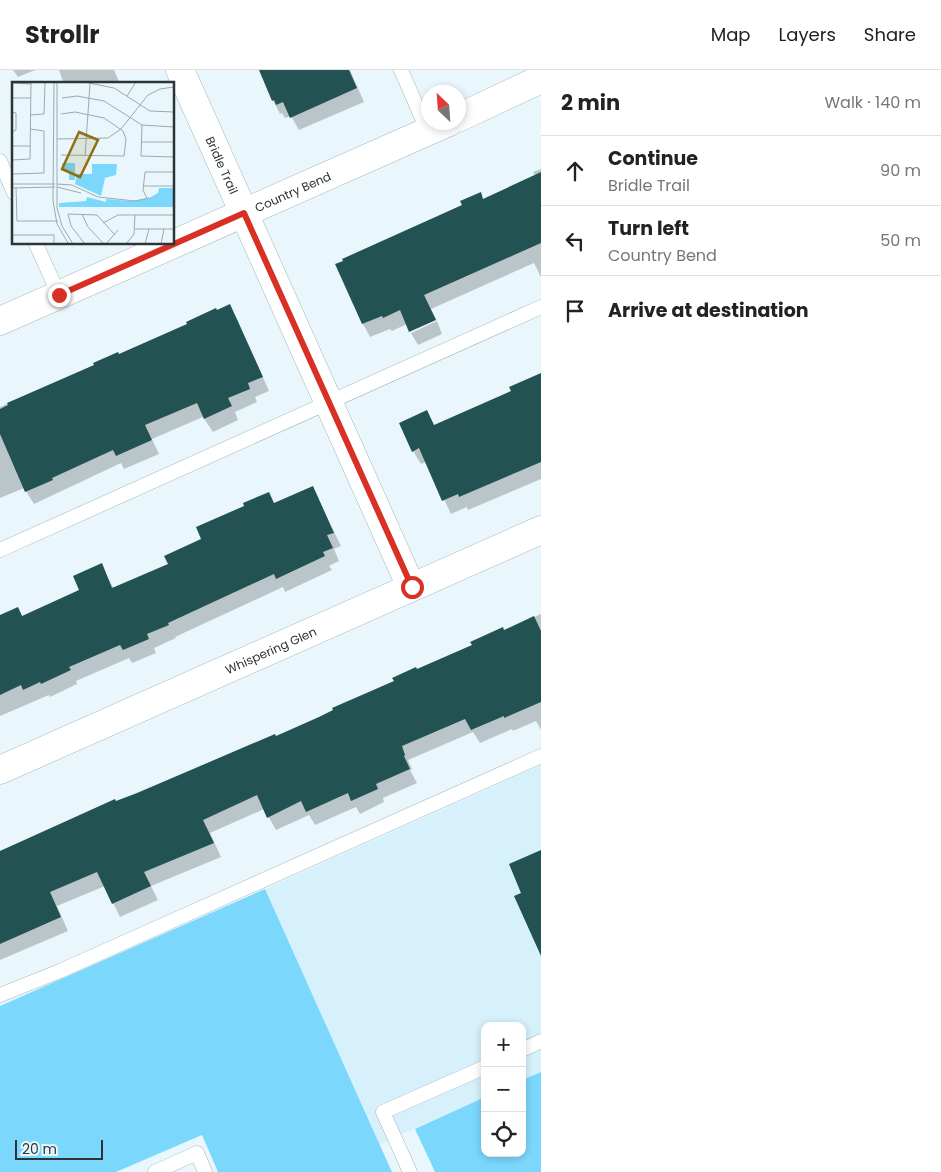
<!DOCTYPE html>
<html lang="en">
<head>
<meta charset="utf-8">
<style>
	body { margin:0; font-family:Poppins,sans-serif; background:#f6f6f6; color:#222 }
	.controls { position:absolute; right:15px; bottom:15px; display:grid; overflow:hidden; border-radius:10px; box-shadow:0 2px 8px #0003 }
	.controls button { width:45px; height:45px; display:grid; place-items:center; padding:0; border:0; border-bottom:1px solid #e0e0e0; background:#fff; color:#222; font:25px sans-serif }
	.compass { position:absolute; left:421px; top:15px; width:45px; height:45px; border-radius:50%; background:#fff; box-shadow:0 2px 8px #0003; rotate:335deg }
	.scale { position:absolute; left:15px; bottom:12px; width:88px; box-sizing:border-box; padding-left:5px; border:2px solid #2d3437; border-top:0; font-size:14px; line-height:18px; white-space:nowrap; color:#2d3437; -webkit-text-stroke:4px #e9f7fd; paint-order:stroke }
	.stop { position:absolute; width:15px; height:15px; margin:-11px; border:4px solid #d93025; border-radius:50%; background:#fff }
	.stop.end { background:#d93025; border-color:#fff; box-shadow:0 1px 5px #0008 }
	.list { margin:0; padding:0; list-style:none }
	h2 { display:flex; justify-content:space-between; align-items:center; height:65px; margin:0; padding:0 20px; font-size:21px }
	h2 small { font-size:16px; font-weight:400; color:#767676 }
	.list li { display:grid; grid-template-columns:32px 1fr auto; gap:15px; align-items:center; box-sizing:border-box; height:70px; padding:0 20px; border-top:1px solid #e0e0e0 }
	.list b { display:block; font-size:19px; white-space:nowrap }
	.list p { margin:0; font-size:16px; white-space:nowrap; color:#767676 }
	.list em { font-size:16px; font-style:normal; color:#767676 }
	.icon { flex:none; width:28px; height:28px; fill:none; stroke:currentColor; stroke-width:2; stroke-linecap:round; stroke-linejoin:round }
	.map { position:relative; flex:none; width:541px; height:1102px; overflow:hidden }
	header { display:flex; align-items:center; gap:30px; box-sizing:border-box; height:70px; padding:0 25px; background:#fff; border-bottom:1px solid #e0e0e0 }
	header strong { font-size:24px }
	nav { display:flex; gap:28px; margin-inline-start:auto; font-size:18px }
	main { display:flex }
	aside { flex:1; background:#fff }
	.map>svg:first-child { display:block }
</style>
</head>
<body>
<header>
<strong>Strollr</strong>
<nav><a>Map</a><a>Layers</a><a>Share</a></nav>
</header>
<main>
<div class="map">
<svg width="541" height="1102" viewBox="0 0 541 1102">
	<rect width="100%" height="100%" fill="#e9f7fd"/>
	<path fill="#d6f1fc" d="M541,695V1002L522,1010V956H485V1027L380,1074L265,819Z"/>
	<path fill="#7bd8fc" d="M265,819L392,1102H218L202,1065L116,1102H0V936Z
		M541,1002V1102H435L415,1059L485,1027V1083H522V1010Z"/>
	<path fill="#0003" d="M13,0H35L18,7Z
		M59,0H114L120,14H64Z
		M262,0H350L364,32L299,60L291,46L285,48L282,43L280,44L273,30Z
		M541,99V207L534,193L431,239L436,249L410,260L407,254L392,261L390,259L370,267L363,254L337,195L535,106L533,102Z
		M229,236L237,249L269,321L255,327L257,332L235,342L238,350L213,362L203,347L152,369L159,384L124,399L121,393L34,434L24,418L0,428V337Z
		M437,251L442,264L418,275L411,263Z
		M541,304V409L468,440L467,437L451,444L426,392L421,394L413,381L427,342L434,356L512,321Z
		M313,418L341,476L334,479L339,491L329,496L332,500L285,522L283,517L175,567L176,568L154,578L156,583L132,593L129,588L76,611L77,614L50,627L49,625L0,646V547L18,539L23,547L81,520L101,495L114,519L169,495L275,434Z
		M541,544V660L536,651L513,661L512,659L480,673L473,662L408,690L412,699L410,700L417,713L383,728L384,732L360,744L356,737L315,755L309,745L276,760L264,739L210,763L221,787L151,816L158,830L120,847L105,816L57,836L68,861L0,890V781L275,668L416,601Z"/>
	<path fill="#235253" d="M259,0H349L357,18L290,48L283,32L276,35L274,30L272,31Z
		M541,102V173L424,225L436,250L409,262L400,240L383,248L382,246L362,254L335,194L343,191L342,189L462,135L460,131L481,122L483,129Z
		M230,234L263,307L248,313L250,319L228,328L232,336L204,349L197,333L145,355L152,370L116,386L113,380L52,408L53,410L25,422L0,364V339L8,335L7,333L94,295L93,293L118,282L119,284L187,254L186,252L216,238L217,240Z
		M541,303V392L459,427L458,424L442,431L419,378L412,382L399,353L427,340L434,355L511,321L509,317Z
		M313,416L334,463L327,465L333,478L323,482L325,486L276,509L274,504L168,553L169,555L147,564L149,569L123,580L120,575L69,597L71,600L41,614L40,612L23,620L21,615L0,625V545L18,537L22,546L79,520L73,506L102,493L112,518L168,494L164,486L201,469L196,457L244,436L243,433L269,422L274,433Z
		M534,546L541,561V632L504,648V646L471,660L465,649L402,676L405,685L404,686L410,699L376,714L378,719L351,731L348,723L306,742L301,731L267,748L257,725L203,750L214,773L144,802L151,816L112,834L97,802L50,822L61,847L0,874V781L115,729L116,731L137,723L275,664L276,666L319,647L333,640L332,638L394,611L392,608L416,597L417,599L472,575L470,572L503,557L504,560Z
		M541,780V886L514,826L521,823L509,794Z"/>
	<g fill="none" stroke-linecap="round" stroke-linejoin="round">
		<defs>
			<path id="service" d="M401,0L428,62
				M0,91L14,123
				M36,174L59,225
				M0,480L541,237
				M0,925L60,901L541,686
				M522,980L541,971
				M155,1102L197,1083L205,1102
				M410,1102L383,1042L485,997"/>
			<g id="minor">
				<path id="s1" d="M180,0L411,517"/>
				<path id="s2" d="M0,700L541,460"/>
			</g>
			<g id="tertiary">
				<path d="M458,48L541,9"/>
				<path id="s3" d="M0,251L449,52"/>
			</g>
		</defs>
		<use href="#service" stroke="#a4b5bd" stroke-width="15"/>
		<use href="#minor" stroke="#a4b5bd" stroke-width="29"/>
		<use href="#tertiary" stroke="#a4b5bd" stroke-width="29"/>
		<use href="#service" stroke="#fff" stroke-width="14"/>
		<use href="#minor" stroke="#fff" stroke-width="28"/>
		<use href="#tertiary" stroke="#fff" stroke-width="28"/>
	</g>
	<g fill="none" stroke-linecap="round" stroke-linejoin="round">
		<path stroke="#d93025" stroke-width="6" d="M59,225L244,143L412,517"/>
	</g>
	<g text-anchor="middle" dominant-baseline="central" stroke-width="5" stroke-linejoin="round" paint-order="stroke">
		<g font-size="12" fill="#2d3437" stroke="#e9f7fd">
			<text stroke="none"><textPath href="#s1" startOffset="104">Bridle Trail</textPath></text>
			<text stroke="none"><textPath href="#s3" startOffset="320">Country Bend</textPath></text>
			<text stroke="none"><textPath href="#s2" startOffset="296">Whispering Glen</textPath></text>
		</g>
	</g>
	<g transform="translate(12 12)">
		<rect width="162" height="162" fill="#e9f7fd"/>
		<path d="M50,81H63V98H57V89H50ZM80,82H105L104,93L93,96L89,114L63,102L65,92H80ZM147,106H162V125H47V121L74,119L75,115L94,120V117L119,119L137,116L146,111Z" fill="#7bd8fc"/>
		<path fill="none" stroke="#9ea9ae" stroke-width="1" d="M42,0L41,119L45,142L56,161M45,0V126L50,144L61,162M72,0L102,6L138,29L162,30M0,1L19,2M115,14L124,0M0,16H18M50,16L65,14L92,19L130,43L162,45M0,30L4,31V48L0,50M49,32L63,30L92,36L111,49L114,57L112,74L49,73M18,33L32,32L33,0M130,43L129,74L162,75V0M45,57L96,56L109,47L136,13L148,7L162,5M129,60H162M0,64H18M73,74L78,2M0,78L18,77L19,0M0,92L32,91V49L18,47M0,102H43M45,102L60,103L86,115L123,119L137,116M131,104H163M45,105L69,111M0,106L43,105M4,106L5,139H46M135,116L131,108L133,90H163M70,132L76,145L92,162M91,141L106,133H163M123,147H163M0,153H42V162M73,162L59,144L56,132L85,133L103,153M94,162L106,148M114,162L122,152L123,133M133,162L137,147M149,162L152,147"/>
		<path fill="#906f14" fill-opacity="0.15" stroke="#906f14" stroke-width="2.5" d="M67,50L86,58L68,95L50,87Z"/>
		<rect width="162" height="162" fill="none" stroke="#2d3437" stroke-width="2.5"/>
	</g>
</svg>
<div class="controls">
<button>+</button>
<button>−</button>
<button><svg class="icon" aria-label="locate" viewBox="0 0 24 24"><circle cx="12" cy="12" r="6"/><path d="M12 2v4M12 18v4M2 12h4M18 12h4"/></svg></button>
</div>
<svg class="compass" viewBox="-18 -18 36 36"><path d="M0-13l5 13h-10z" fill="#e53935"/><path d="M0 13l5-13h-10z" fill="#767676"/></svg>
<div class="scale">20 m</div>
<div class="stop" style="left:412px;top:517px"></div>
<div class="stop end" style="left:59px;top:225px"></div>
</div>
<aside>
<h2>2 min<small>Walk · 140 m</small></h2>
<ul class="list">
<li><svg class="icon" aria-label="ahead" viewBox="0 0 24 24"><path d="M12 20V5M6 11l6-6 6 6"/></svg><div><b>Continue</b><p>Bridle Trail</p></div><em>90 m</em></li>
<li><svg class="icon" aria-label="left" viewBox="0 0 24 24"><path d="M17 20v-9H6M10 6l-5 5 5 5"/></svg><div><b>Turn left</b><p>Country Bend</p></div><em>50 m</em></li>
<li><svg class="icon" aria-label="arrive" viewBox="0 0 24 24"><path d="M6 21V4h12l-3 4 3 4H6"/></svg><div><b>Arrive at destination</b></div></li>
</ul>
</aside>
</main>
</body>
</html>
